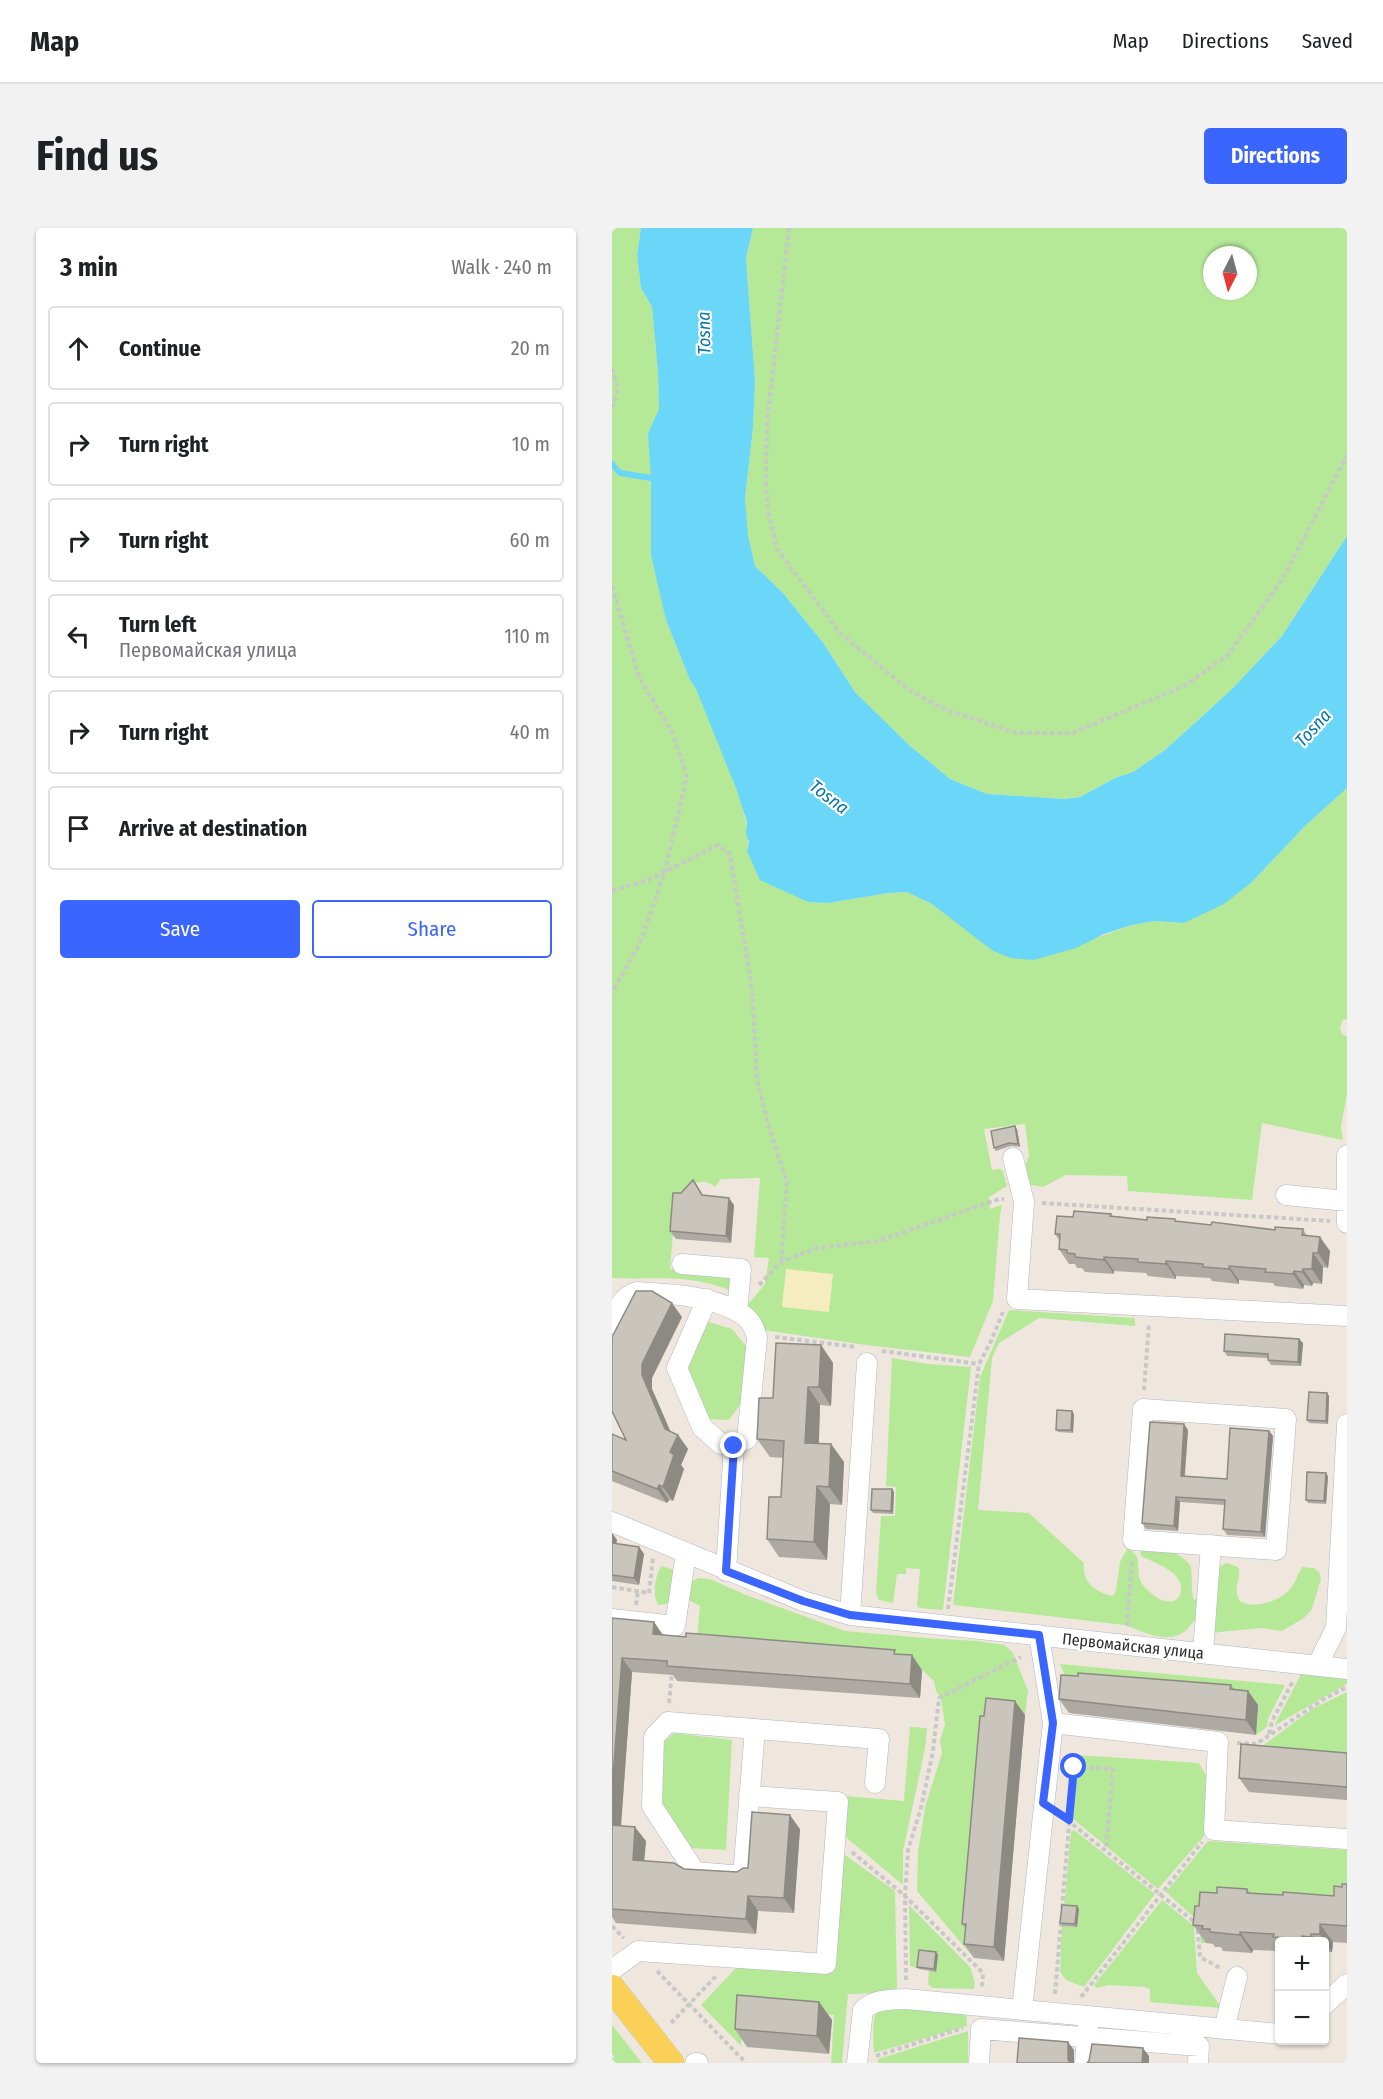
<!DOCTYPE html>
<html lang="en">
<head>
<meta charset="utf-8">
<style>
	body { margin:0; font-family:"Fira Sans Condensed",sans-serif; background:#f2f2f2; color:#202124 }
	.controls { position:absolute; right:18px; bottom:18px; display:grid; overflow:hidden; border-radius:6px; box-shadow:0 2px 4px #0004 }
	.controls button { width:54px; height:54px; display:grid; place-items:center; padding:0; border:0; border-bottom:2px solid #e0e0e0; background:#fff; color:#202124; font:30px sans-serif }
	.compass { position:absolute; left:591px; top:18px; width:54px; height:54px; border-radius:50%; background:#fff; box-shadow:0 2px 4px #0004; rotate:186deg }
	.stop { position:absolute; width:18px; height:18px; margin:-14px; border:4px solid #3b65ff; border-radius:50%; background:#fff }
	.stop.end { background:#3b65ff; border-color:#fff; box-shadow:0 2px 6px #0008 }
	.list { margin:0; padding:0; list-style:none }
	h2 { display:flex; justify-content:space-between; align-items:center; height:78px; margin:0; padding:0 24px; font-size:26px }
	h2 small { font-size:20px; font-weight:400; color:#757577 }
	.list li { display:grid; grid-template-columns:39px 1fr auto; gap:18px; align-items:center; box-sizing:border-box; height:84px; margin:0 12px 12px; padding:0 12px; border:2px solid #e0e0e0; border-radius:6px }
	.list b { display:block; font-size:22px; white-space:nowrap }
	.list p { margin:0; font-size:20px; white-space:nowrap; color:#757577 }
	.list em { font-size:20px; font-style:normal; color:#757577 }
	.actions { display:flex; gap:12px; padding:18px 24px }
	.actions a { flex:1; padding:14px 0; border:2px solid #3b65ff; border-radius:6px; text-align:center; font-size:21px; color:#3b65ff }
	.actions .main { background:#3b65ff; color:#fff }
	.icon { flex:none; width:33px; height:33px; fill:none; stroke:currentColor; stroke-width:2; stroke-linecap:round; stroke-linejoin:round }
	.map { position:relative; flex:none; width:735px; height:1835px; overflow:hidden; border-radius:6px }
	header { display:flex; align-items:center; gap:36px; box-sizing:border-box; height:84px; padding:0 30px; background:#fff; border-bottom:2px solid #e0e0e0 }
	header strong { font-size:28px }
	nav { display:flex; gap:33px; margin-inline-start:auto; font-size:21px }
	.intro { display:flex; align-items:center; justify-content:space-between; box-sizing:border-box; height:144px; padding:0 36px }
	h1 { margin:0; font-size:42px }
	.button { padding:15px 27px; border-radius:6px; background:#3b65ff; color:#fff; font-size:21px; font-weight:700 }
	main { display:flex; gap:36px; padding:0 36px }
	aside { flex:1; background:#fff; border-radius:6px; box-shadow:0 2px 4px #0004 }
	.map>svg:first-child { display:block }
</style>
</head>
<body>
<header>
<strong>Map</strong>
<nav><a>Map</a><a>Directions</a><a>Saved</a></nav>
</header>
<div class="intro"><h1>Find us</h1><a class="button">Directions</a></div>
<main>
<aside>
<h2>3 min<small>Walk · 240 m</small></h2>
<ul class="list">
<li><svg class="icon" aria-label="ahead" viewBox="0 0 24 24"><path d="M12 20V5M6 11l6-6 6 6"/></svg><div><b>Continue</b></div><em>20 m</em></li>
<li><svg class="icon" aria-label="right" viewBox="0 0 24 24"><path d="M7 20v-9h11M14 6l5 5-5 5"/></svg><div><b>Turn right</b></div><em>10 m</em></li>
<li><svg class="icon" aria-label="right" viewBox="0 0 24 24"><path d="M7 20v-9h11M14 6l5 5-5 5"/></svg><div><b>Turn right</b></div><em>60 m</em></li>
<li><svg class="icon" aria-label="left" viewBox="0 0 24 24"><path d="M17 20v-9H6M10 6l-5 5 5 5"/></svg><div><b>Turn left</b><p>Первомайская улица</p></div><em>110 m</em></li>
<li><svg class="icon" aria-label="right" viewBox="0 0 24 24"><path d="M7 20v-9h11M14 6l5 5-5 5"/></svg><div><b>Turn right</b></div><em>40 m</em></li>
<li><svg class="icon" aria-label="arrive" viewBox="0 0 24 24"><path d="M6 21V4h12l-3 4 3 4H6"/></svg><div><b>Arrive at destination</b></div></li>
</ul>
<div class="actions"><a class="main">Save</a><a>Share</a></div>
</aside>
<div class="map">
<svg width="735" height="1835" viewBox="0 0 735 1835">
	<rect width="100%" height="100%" fill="#efe7de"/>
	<path fill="#b5e997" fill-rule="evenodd" d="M0,0H29L25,27L29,60L40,79L46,144L47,181L36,205L54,392L78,452L84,461C98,496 144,590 135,623L140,633L196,674L216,675L276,665L295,664L320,676L348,695L422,732L520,697L542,693L572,695L640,654L692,599L735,560V791L731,792L728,799L730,806L735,809V865L729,899L731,912L650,895L640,972L516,963L515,948L454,947L431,959L415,956L411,942L417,928L413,896L372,901L380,942L388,941L391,943L395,958L377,969L378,981L389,977L390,978L388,987L381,1073L358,1129L254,1117L151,1102L134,1079L153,1056L157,1030L142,1029L148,950L109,951L103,959C88,946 75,960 64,971L58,1041L122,1047L121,1064C77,1045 46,1052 0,1050Z
		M141,0H735V308L670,408L621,460L553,522L521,544L503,550L468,569L453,571L375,566L338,551L297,517L243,464L212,416L171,365L143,338L135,308L133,270L141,200L143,153L134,30ZM600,27H636V63H600Z
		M397,1082L523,1090V1098L427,1090L387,1115L380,1130L366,1282L417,1285L472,1335C470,1355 484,1364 501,1368L504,1362L508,1334L515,1321C531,1326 524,1340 528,1352C531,1359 539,1365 544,1369C565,1383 578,1362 562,1346C553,1338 539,1333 529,1328L528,1321C535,1320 542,1319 548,1319C555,1320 577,1331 579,1339C581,1350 578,1361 582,1372L588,1370L603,1340L615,1335L626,1339C631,1352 619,1358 628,1373C642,1382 669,1373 679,1360C684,1353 686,1346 690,1339L702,1340L707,1344L709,1351L700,1381L692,1390L670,1403L650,1400L607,1404L600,1406L590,1390C577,1393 580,1399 572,1404C551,1417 532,1403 512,1397L341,1377L368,1149Z
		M97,1094L120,1101L135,1119L133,1170L117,1192L95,1191L73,1139Z
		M280,1130L316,1136L359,1139L331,1382L307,1380L305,1377L308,1341L294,1340V1346H285L281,1375L267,1372L264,1365L269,1288H283L284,1259L274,1258Z
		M49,1338L63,1342L58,1373L54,1376L46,1377C40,1365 43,1349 49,1338Z
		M86,1350L98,1351L134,1367L233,1403L313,1410L364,1413L393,1417L401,1425L416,1463L413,1487L384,1485L362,1730L305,1663L306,1624L313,1579L330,1525L328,1513L333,1496L329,1470L324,1463L322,1453L310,1442L84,1420L88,1378L77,1372L79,1354Z
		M448,1436L673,1457L656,1491L655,1499L644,1507L646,1477L459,1461Z
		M689,1446L735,1451V1456L662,1498Z
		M735,1464V1538L639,1534L653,1516L702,1480Z
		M298,1499L315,1500L313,1521L291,1623V1657L230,1606L232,1568L292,1573Z
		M62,1505L120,1512L114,1622L77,1620L49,1582L52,1514Z
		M465,1527L587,1535L594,1547L592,1608L546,1661L460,1590Z
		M462,1602L543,1666L472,1759L454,1752L448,1744L450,1698L465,1699L467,1681L452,1679L459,1604Z
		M596,1613L735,1622V1677L595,1696L594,1715H589L587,1694L554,1664Z
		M229,1624L283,1663L285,1760L281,1765L236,1766L230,1835H219L222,1787L131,1780L129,1818L89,1777L126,1738L219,1741Z
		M550,1672L582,1698L585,1745L607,1776L608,1780L538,1774V1761L533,1759L496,1757L485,1760L482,1757Z
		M297,1677L358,1739L363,1755L362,1761L320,1760L316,1756L317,1743H324L325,1727L309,1725L307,1741L298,1738Z
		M269,1780L354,1785L355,1798L262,1825C262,1812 257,1789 269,1780Z
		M0,1797L1,1798L30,1835H0V1830L3,1829L0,1826Z
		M356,1803V1835H266V1831Z"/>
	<path fill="#f5ecbf" d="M174,1041L221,1046L217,1084L170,1079Z"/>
	<path fill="#6ad6f8" d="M29,0H141L134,30L143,153L141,200L133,270L136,308L143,338L171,365L212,416L243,464L297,517L338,551L375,566L453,571L468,569L503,550L521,544L553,522L596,483L621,460L670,408L735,308V560L692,599L640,654L612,676L572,695L542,693L520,697L492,706L464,720L422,732L399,730L381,723L320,676L295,664L276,665L216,675L196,674L148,652L135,623L137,614L134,606L135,594L124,560L84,461L78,452L54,392L39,327V250L36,205L47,181L46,144L40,79L29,60L25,27Z"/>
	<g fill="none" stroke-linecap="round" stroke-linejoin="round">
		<path stroke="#6ad6f8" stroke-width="6" d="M0,236L8,245L39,250"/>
		<defs>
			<path id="minor" d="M735,927V995
				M401,930L412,974L405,1071L735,1088
				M674,967L734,973
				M70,1036L129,1041L125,1083C137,1090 142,1097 145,1110L135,1211L122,1217L114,1343
				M95,1071L65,1140L90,1199L109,1216L122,1217
				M0,1095C7,1080 8,1070 25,1064C59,1066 94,1067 125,1083
				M531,1181L674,1191L664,1322L521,1312Z
				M0,1294L191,1373L238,1387L735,1441
				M238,1387L255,1135
				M0,1391L63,1398L74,1325
				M591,1425L599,1317
				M705,1438L724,1400L735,1196
				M441,1495L606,1514L602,1602L735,1611
				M143,1501L131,1648L83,1644L40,1578L42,1509L56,1494L267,1511L263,1555
				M0,1742L26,1723L214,1736L226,1574L137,1568
				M712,1777L735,1756
				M410,1782L441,1495L427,1407
				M612,1801L625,1749
				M83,1835H86
				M245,1835L251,1782C263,1771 278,1772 294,1771L668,1806
				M367,1835L369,1801L587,1818L586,1835
				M473,1835L476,1797"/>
			<path id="major" d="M0,1760L59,1835"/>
		</defs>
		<use href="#minor" stroke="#b2b5c1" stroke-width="21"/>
		<use href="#major" stroke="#c8c8c8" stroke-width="27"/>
		<path stroke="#c8c8c8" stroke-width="4" stroke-dasharray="4.5 3" stroke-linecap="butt" d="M177,0L155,196L154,257L157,288L165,321L228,405L297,462L332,481L404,505H461L572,458L615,428L670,352L735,227
			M0,140L6,161L0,181
			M0,358L27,449L61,506L75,548L53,643L28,715L0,765
			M0,663L36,652L106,617L118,626L140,761L145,851L156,896L175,954L169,1034
			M430,975L718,993
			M147,1057L169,1034L205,1020L266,1013L387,971H392
			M163,1109L244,1119
			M270,1123L367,1136
			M532,1162L537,1095
			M0,1359L37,1365L41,1330
			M24,1377L26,1363
			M336,1381L367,1136L379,1113L391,1084
			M515,1398L520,1331
			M57,1475L60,1444
			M657,1506L660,1493L681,1453
			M625,1515L644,1516L712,1471L733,1460
			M462,1539L501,1541L494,1622
			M449,1587L585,1696L588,1729L610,1741
			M240,1624L293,1668L371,1745L370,1760
			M450,1680L463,1526
			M0,1698L12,1710
			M45,1743L134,1835
			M294,1752L293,1668L296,1622L309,1580L321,1523L327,1470L409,1429
			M443,1766L449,1693
			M469,1769L590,1614
			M59,1795L104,1748
			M264,1828L351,1800"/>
		<use href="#minor" stroke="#fff" stroke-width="20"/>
		<use href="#major" stroke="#fbd057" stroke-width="26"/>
	</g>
	<path fill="#aea9a2" d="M405,901L408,919L399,918L384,923L382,920Z
		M81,952L91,967L122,977L119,1015L64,1011L58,1003L69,965Z
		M499,986L500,988L535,992L563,991L564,994L599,997L663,1002L691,1001L695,1008L718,1023L716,1040L711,1039L710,1056L701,1055L700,1058L692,1057L691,1061L663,1058L661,1055L627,1052V1056L600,1053L598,1050L564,1048V1051L536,1048L534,1045L502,1043V1046L473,1044L470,1040H465L463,1036H457L447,1021V1012L443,1006L461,989Z
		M70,1089L40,1150V1161L58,1203L66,1207L76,1221L69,1237L72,1241L61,1273L57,1272L55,1275L0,1253V1206L14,1212L0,1183Z
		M687,1111L691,1115L689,1138L659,1137L656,1132V1130L615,1128L612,1123Z
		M209,1117L221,1135L219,1178L208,1177L207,1215L219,1216L232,1234L230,1277L218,1276L215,1332L167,1329L155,1311L169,1269L171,1230L158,1229L145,1211L161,1170Z
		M715,1165L717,1168L716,1196L697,1195L695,1192Z
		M462,1186L461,1205L446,1204L444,1202Z
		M576,1202L573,1248L615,1251L657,1203L661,1208L653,1309L615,1307L611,1301L613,1277L568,1274L566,1303L534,1301L530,1295Z
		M716,1248L714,1276L696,1275L694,1272Z
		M280,1261L282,1264L281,1286L261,1285L259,1282Z
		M0,1305L5,1312L4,1315L27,1319L32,1326L27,1357L0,1353Z
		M0,1390L42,1394L51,1407L286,1426L310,1442L308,1470L65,1453L61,1447L20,1444L9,1598L34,1613L32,1633L72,1641L125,1644L136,1640L188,1601L182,1685L146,1683L144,1706L4,1695L0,1689Z
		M619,1457L622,1461L636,1463L646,1477L644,1507L457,1485L447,1471Z
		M403,1473L413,1487L392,1733L362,1730L352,1716L354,1701L350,1696L372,1488Z
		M735,1525V1572L637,1564L627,1550Z
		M735,1656V1715L721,1714L720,1724H712V1713H668V1723L641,1722L640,1725L611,1723L609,1719H603L601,1716L594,1715L581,1697L587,1678L605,1665L635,1661L638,1665L671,1667L722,1668L730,1659Z
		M465,1678L467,1681L465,1699L450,1698L448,1695Z
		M324,1724L326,1727L324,1744L307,1741L305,1739Z
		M207,1774L220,1792L217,1826L135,1819L123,1801Z"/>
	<path fill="#8d8a84" d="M403,898L405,901L408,919L406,916Z
		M117,970L122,977L119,1015L114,1008Z
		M708,1009L718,1023L716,1040L706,1025Z
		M701,1025L711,1039L710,1056L700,1041Z
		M492,1029L502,1043V1046L492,1032Z
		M554,1033L564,1048V1051L554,1036Z
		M617,1038L627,1052V1056L617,1041Z
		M691,1041L701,1055L700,1058L690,1044Z
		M682,1043L692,1057L691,1061L681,1046Z
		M60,1075L70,1089L40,1150V1161L63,1214L66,1207L76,1221L69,1237L72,1241L61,1273L51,1259L58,1224L53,1201L30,1147V1136Z
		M687,1111L691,1115L689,1138L686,1134Z
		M209,1117L221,1135L219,1178L207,1159Z
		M196,1159L208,1177L206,1233L193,1215Z
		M715,1165L717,1168L716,1196L714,1193Z
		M460,1183L462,1186L461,1205L459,1202Z
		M572,1196L576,1202L572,1254L569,1248Z
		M657,1203L661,1208L653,1309L649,1304Z
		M219,1216L232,1234L230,1277L217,1259Z
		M714,1245L716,1248L714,1276L712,1273Z
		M47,1257L57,1272L55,1275L45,1261Z
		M205,1258L218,1276L215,1332L202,1314Z
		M280,1261L282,1264L281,1286L279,1283Z
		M564,1269L568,1274L566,1303L562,1298Z
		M0,1305L5,1312L3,1322L0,1317Z
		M27,1319L32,1326L27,1357L22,1350Z
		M42,1394L52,1409L41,1406Z
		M300,1427L310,1442L308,1470L298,1456Z
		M10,1430L20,1444L8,1611L0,1600V1562Z
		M636,1463L646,1477L644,1507L634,1492Z
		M403,1473L413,1487L392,1733L382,1719Z
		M178,1587L188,1601L182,1685L172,1670Z
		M23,1599L34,1613L31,1646L21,1632Z
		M136,1668L146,1683L144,1706L134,1691Z
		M465,1678L467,1681L465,1699L463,1696Z
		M708,1696L721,1714L720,1724L708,1706Z
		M628,1704L641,1722L640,1725L628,1707Z
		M699,1706L705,1713H703L699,1709Z
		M324,1724L326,1727L324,1744L322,1741Z
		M207,1774L220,1792L217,1826L205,1808Z
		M456,1814L462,1822V1835H459L456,1832Z
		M531,1820L537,1828V1835H530Z"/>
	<path fill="#cac5bc" stroke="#8d8a84" stroke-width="1.5" d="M403,898L406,916L397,915L382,920L379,903Z
		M81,952L90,967L117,970L114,1008L58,1003L61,965H69Z
		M462,983L499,986L498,988L535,992V989L563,991V993L599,997L600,994L663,1002V999L691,1001L690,1007L708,1009L706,1025H701L700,1041H691L690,1044L682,1043L681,1046L653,1044L654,1041L617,1038V1041L591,1039V1036L554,1033V1036L526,1034V1031L492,1029V1032L463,1029V1026L455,1025V1022L447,1021L448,1006H443L445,988L461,989Z
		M24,1063H40L60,1075L30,1136V1147L53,1201L66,1207L58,1224L62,1227L51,1259L47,1257L45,1261L0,1243V1206L14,1212L0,1183V1109Z
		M613,1106L687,1111L686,1134L656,1132V1126L612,1123Z
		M164,1115L209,1117L207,1159H196L193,1215L219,1216L217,1259L205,1258L202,1314L155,1311L157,1269H169L172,1213L145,1211L146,1192L147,1170H161Z
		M697,1164L715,1165L714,1193L695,1192Z
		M445,1182L460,1183L459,1202H444Z
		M538,1194L572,1196L569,1248L615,1251L618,1200L657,1203L649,1304L611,1301L613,1272L564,1269L562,1298L530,1295Z
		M695,1244L714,1245L712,1273L694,1272Z
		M260,1261H280L279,1283L259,1282Z
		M0,1315L27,1319L22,1350L0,1347Z
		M0,1390L42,1394L41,1406L74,1409V1405L283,1422L282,1426L300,1427L298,1456L55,1438V1433L10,1430L0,1562Z
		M466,1445L619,1457L618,1461L636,1463L634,1492L447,1471L449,1447L466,1448Z
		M374,1470L403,1473L382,1719L352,1716L354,1696H350L368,1488H372Z
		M629,1516L735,1525V1559L627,1550Z
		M140,1584L178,1587L172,1670L136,1668L134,1691L0,1681V1597L23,1599L21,1632L62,1635L72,1641L125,1644L131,1640H136Z
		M730,1656H735V1698L708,1696V1706H699V1709L690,1708L689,1711L661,1709L662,1706L628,1704V1707L598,1704V1701H590L591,1698L581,1697L583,1678H587L588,1664L605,1665V1659L635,1661V1665L671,1667V1664L722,1668V1658L730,1659Z
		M450,1677L465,1678L463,1696L448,1695Z
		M307,1722L324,1724L322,1741L305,1739Z
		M125,1767L207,1774L205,1808L123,1801Z
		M407,1810L456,1814V1832L459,1835H405Z
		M480,1816L531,1820L530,1835H475L477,1833Z"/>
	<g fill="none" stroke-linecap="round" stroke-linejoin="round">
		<path stroke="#3b65ff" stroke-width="8" d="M122,1218L114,1343L191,1373L238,1387L427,1407L441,1495L431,1575L457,1592L462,1539"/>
	</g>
	<g text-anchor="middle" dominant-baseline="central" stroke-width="4.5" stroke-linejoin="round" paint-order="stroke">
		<g font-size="16" fill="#2c2c2c" stroke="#fff">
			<text transform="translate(521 1418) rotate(6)">Первомайская улица</text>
		</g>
		<g font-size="18" font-style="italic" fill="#0475a9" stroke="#fff">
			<text transform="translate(92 105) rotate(-91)">Tosna</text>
			<text transform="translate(701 500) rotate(-48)">Tosna</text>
			<text transform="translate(217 569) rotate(37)">Tosna</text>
		</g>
	</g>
</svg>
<div class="controls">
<button>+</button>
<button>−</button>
</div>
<svg class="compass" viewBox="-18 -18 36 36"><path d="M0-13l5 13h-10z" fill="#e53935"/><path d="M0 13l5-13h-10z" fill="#757577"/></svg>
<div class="stop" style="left:462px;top:1539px"></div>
<div class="stop end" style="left:122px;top:1218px"></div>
</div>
</main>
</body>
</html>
